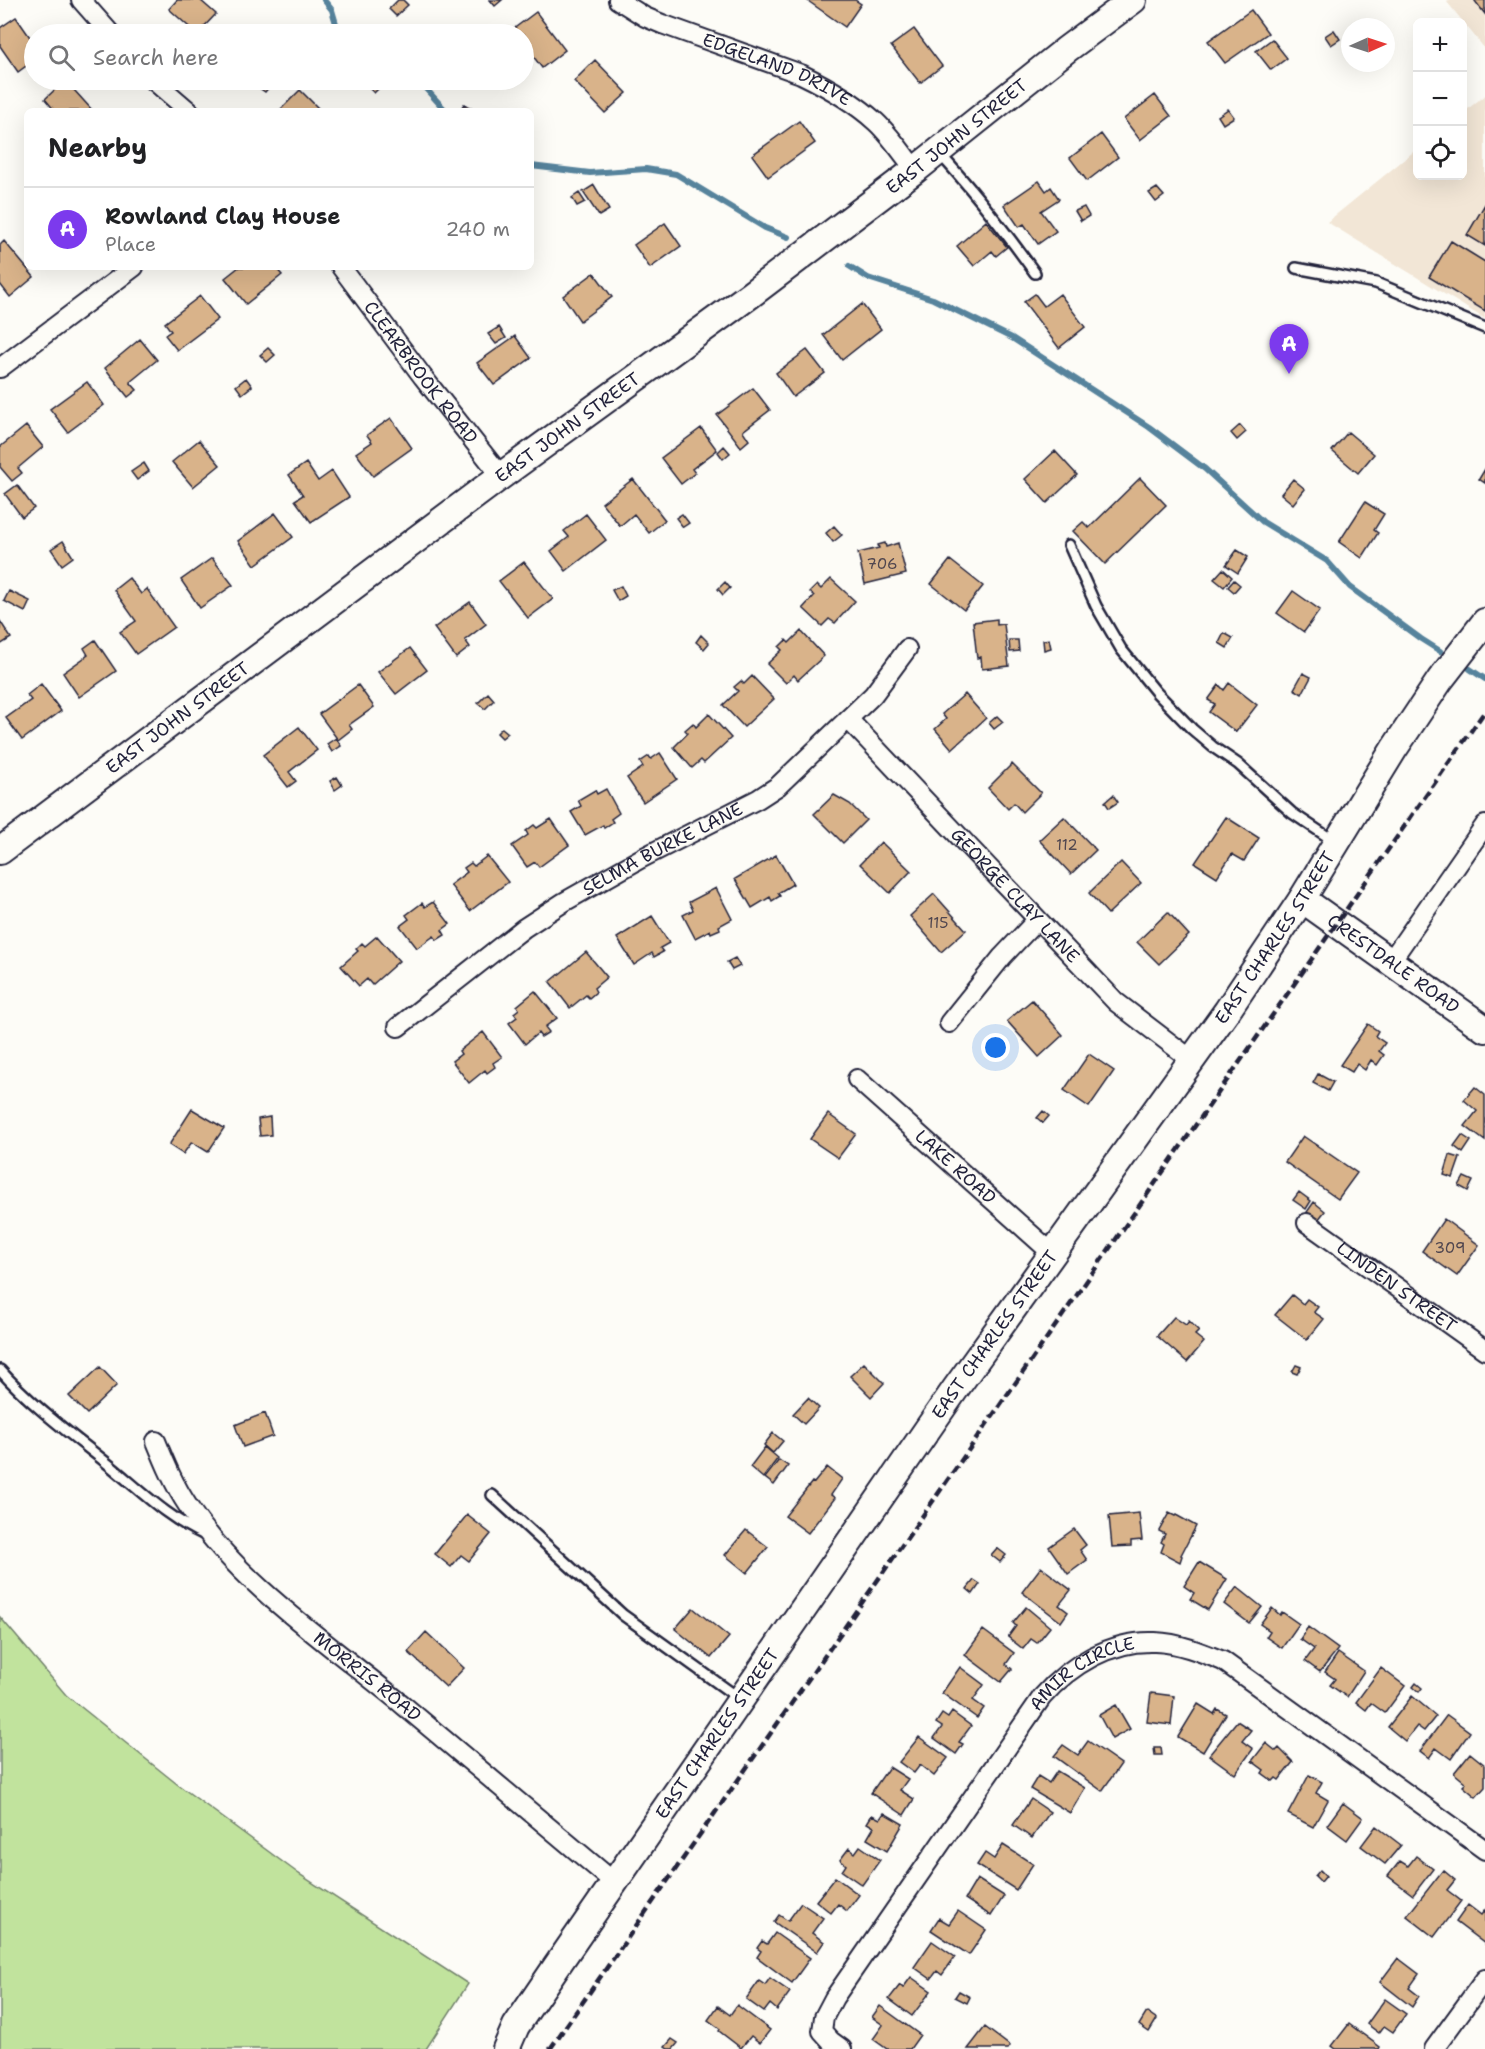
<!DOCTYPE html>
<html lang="en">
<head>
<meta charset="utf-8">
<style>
	body { margin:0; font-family:"Shantell Sans",sans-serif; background:#f6f6f6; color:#202124 }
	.controls { position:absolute; right:18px; top:18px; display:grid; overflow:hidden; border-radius:9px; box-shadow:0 6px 24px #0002 }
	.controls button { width:54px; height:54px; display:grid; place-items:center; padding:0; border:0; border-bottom:2px solid #e0e0e0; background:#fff; color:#202124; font:30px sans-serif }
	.compass { position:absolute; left:1341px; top:18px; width:54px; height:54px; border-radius:50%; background:#fff; box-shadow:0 6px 24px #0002; rotate:87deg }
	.you { position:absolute; left:996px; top:1048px; width:21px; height:21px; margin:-15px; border:4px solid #fff; border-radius:50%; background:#1a73e8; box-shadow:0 0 0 9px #1a73e833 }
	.badge { display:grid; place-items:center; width:39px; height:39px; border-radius:50%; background:#7c3aed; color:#fff; font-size:20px; font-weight:700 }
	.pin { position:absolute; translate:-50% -50px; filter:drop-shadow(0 2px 3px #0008) }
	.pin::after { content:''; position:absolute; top:32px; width:21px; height:18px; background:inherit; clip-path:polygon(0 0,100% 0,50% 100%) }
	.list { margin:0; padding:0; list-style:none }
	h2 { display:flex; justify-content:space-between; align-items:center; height:78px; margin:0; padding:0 24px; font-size:26px }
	h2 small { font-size:20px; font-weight:400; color:#757577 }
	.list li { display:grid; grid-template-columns:39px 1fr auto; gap:18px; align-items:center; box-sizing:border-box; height:84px; padding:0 24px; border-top:2px solid #e0e0e0 }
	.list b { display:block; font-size:22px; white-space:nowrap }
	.list p { margin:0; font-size:20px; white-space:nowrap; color:#757577 }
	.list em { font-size:20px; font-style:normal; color:#757577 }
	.icon { flex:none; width:33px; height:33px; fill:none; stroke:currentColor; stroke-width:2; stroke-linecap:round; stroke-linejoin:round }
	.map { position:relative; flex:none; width:1485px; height:2049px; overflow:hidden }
	.search { position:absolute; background:#fff; box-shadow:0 6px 24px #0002; left:24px; top:24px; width:510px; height:66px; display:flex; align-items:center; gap:15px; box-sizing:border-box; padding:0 21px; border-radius:33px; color:#757577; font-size:22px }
	.panel { position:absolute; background:#fff; box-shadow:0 6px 24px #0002; left:24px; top:108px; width:510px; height:162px; border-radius:9px }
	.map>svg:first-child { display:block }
</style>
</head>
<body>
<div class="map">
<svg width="1485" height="2049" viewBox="0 0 1485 2049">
	<rect width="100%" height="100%" fill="#fdfcf7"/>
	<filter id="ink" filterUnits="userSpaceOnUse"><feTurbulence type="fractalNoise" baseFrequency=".0167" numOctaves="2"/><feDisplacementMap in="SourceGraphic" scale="12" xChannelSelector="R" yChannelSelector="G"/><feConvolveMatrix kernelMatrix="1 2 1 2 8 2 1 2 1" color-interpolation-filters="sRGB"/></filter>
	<g filter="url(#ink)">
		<path fill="#f2e6d6" d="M1450,0H1485V49L1447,2Z
			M1485,95V319L1327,222L1417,149L1418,176H1462L1463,113Z"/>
		<path fill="#c1e39d" stroke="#72826c" stroke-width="1.5" d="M0,1617L66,1695L177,1784L299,1874L468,1984L426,2049H0Z"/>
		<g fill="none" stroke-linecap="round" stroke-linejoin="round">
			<path stroke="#57839c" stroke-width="6" d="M324,0L332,10L339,34
				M418,80L446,111
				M531,166L590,173L646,169L676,174L765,228L788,237
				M849,266L868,278L933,299L1012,338L1149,427L1205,469L1263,522L1327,561L1350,587L1421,639L1440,651
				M1470,669L1485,679"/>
		</g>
		<path fill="#d9b38a" stroke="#22223b" stroke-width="1.5" d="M177,0H200L216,14L197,34L169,9Z
			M398,0H403L408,5L396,16L389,9Z
			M490,0H502L495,6Z
			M809,0H855L861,4L845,27L808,1Z
			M1476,0H1485V14L1475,1Z
			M1251,10L1268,33L1225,63L1208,41Z
			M536,12L565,50L542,68L524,44V34H516L512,30Z
			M16,17L34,43V60L18,72L0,46V28Z
			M914,29L942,66L920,83L891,46Z
			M1334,30L1340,39L1331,45L1325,36Z
			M1272,39L1287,58L1271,70L1256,51Z
			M595,60L627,93L605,113L574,81Z
			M65,80L93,111H55L45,99Z
			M248,80H275L265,92Z
			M372,80L380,87L374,93L367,86Z
			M300,90L321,111H283L281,109Z
			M1155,95L1171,116L1140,140L1124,119Z
			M464,104L476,111H459Z
			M1228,109L1234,117L1223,124L1218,116Z
			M799,121L815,143L768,177L752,155Z
			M1101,134L1118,157L1087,181L1070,158Z
			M1039,181L1046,191L1051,187L1059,199L1041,211L1056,231L1038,244L1024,224L1019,227L1004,205Z
			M594,185L609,210L599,216L583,192Z
			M1157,188L1164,196L1156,202L1149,193Z
			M579,193L585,202L577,206L572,198Z
			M1485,204V246L1467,235Z
			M1084,207L1089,216L1081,221L1075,211Z
			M986,221L1007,247L996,256L992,251L974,266L957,246Z
			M665,223L681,246L650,268L634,245Z
			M4,241L34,277L10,297L0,284V245Z
			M1451,241L1485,262V311L1429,277Z
			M239,267H275L282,275L246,304L225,278Z
			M594,273L612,297L580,321L563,296Z
			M1035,294L1044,306L1060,294L1085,327L1059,348L1024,302Z
			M200,296L218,319L177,350L165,335L171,331L165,323Z
			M862,304L881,329L842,360L823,335Z
			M499,327L506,338L496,344L488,334Z
			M515,336L531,358L494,385L477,363Z
			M140,339L157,360L130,382L137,390L128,397L105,368Z
			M268,348L275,355L267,362L260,355Z
			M807,350L825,373L793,397L776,373Z
			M246,378L252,386L242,394L236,386Z
			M87,382L104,405L68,432L50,409Z
			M753,388L770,410L743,431L749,440L741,447L717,415Z
			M391,418L412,448L373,476L356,453L372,442L367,435Z
			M1240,425L1246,432L1237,440L1231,433Z
			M26,426L43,447L18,468L22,473L12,481L0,467V447Z
			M701,428L717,450L692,469L695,473L681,484L661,458Z
			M1348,432L1374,454L1358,473L1332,451Z
			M199,440L220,465L193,487L172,462Z
			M724,446L730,453L723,459L718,452Z
			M1055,451L1077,475L1047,503L1025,479Z
			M144,463L149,471L137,480L131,472Z
			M306,463L318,481L332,471L349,497L311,522L295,500L303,495L289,475Z
			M1485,469V483L1479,479Z
			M1140,478L1166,505L1105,564L1073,531L1083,522L1089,528Z
			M633,479L665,520L649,533L634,514L620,526L602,503Z
			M1293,479L1305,489L1293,504L1281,494Z
			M17,485L34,508L22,517L5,494Z
			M1365,502L1384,514L1374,530L1378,533L1362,558L1339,542Z
			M275,513L293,537L255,565L238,541Z
			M586,514L606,540L566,571L551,551L569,537L564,531Z
			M682,514L689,523L683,527L676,518Z
			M834,526L842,535L833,542L826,533Z
			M63,541L73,557L62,565L51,549Z
			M885,543L886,547L898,543L906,574L865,584L858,553L879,548L878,545Z
			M1237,550L1248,557L1238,573L1226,565Z
			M212,558L233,585L200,608L181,580Z
			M950,560L983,586L964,610L931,584Z
			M524,562L553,599L528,618L499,581Z
			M1223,569L1232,577L1224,587L1214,579Z
			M129,578L141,594L147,589L174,627L136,654L120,632L136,621L114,590Z
			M831,579L855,601L835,623L829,619L822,626L803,608L814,596L810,592L817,585L821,589Z
			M1234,580L1240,585L1234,592L1228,587Z
			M725,582L730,588L723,595L718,589Z
			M621,586L626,596L618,601L612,590Z
			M9,591L30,601L25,612L4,601Z
			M1293,591L1320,610L1304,632L1277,613Z
			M470,602L486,624L465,640L470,647L456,658L434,628Z
			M997,619V625L1004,624L1009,666L982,669L981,657L977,658L973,622Z
			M0,621L11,638L0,645Z
			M801,631L824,656L798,680L794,675L786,683L767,664L782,650L779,647L786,640L789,643Z
			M1224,633L1233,638L1227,648L1219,643Z
			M701,635L709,643L704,649L696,642Z
			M1049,639L1051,648L1044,650L1043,640Z
			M95,640L116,671L79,697L63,673L88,655L84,648Z
			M1009,640H1018L1019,651L1010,652Z
			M410,648L427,670L396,694L378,672Z
			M1303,673L1311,677L1302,694L1294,689Z
			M752,676L774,699L744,727L723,705L738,691L734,687L741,681L744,684Z
			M1229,683L1257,705L1236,732L1209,712L1215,704L1208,700L1219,685L1224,690Z
			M41,684L61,711L22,740L6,718L31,700L27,695Z
			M358,685L374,707L349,725L352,729L338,740L319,714Z
			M488,693L494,700L485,709L478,703Z
			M965,694L986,718L952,749L935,729L946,719L942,714Z
			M709,714L731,738L704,763L701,760L692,768L674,747L688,733L685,730L693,723L696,727Z
			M997,716L1003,722L994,729L989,723Z
			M299,727L317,750L289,772L296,781L288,787L263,755Z
			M502,728L508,733L502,738L497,733Z
			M336,738L341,746L332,752L327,744Z
			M660,753L677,779L643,802L627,778L643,767L640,762L649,756L651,759Z
			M1012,764L1041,793L1022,812L1014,803L1008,809L988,788Z
			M337,777L342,785L335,790L330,781Z
			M606,789L619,813L611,819L613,822L604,828L603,825L585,835L571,812L581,806L578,800L595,790L597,794Z
			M834,795L850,804L866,820L843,843L814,814Z
			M1113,795L1118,802L1109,808L1105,802Z
			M1064,817L1096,850L1071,874L1039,840Z
			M1226,817L1259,838L1244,861L1232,854L1217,877L1195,863Z
			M551,819L569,845L539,867L535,862L527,867L512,846L528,835L526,831L534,825L537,828Z
			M881,842L911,871L890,893L860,864Z
			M776,855L793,884L778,893L780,896L772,901L770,897L752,908L735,879Z
			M487,856L508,882L470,911L450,885L467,872L464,868L471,863L474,866Z
			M1121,862L1141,883L1108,914L1089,893Z
			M716,888L732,919L719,926L720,929L711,933L710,930L695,938L683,915L693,910L689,902Z
			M934,894L966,930L941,952L910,916Z
			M433,902L450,924L442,930L445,935L437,940L434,936L417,948L400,926L409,919L406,915L422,903L425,907Z
			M1168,912L1189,935L1159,964L1137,942Z
			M652,916L669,943L660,948L663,952L654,957L652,953L634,965L617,938Z
			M377,936L399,961L372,985L367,979L359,986L341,966L358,951L356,949L362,943L365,946Z
			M586,952L607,977L594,988L596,992L589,998L586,995L570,1008L550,982Z
			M735,958L740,966L732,970L727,962Z
			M535,991L557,1018L545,1027L549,1032L541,1037L538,1033L525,1044L509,1023L517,1017L514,1013L519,1009L517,1006Z
			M1032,1000L1063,1035L1039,1057L1007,1021Z
			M1368,1024L1378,1031L1375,1036L1385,1043L1379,1051L1384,1055L1377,1065L1371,1060L1365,1070L1357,1064L1352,1072L1340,1065Z
			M483,1032L502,1057L493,1063L495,1067L487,1073L485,1070L469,1083L452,1061L461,1054L459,1051Z
			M1089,1054L1114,1071L1089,1107L1064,1090Z
			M1318,1074L1333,1082L1328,1091L1313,1083Z
			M1475,1087L1485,1095V1141L1465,1126L1477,1111L1464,1100Z
			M192,1109L224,1128L208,1152L192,1142L183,1154L169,1145Z
			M1043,1111L1049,1116L1043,1123L1037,1118Z
			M828,1114L856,1134L838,1158L810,1139Z
			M270,1117L271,1135L260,1136L258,1119Z
			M1462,1135L1471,1141L1463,1153L1454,1146Z
			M1303,1136L1357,1173L1338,1199L1285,1162Z
			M1450,1155L1460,1158L1453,1178L1444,1175Z
			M1464,1177L1473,1181L1468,1191L1459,1186Z
			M1299,1192L1311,1201L1306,1209L1293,1200Z
			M1314,1202L1325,1211L1318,1220L1307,1212Z
			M1444,1219L1479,1245L1457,1276L1422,1251Z
			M1292,1295L1303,1304L1307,1299L1318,1307L1314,1312L1324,1319L1307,1340L1275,1315Z
			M1174,1317L1186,1325L1189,1321L1199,1331L1195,1335L1204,1342L1187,1362L1157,1336Z
			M864,1363L884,1383L871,1397L850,1376Z
			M1296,1365L1301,1367L1297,1374L1292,1372Z
			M100,1367L117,1385L87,1414L69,1396Z
			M808,1398L819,1408L804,1424L793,1414Z
			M265,1413L273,1436L243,1447L235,1425Z
			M773,1433L783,1441L773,1453L764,1445Z
			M765,1447L778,1458L763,1478L750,1467Z
			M779,1460L788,1466L774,1485L765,1478Z
			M827,1467L842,1479L831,1495L835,1498L808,1533L785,1516L812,1482L814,1483Z
			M1139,1513L1142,1540L1131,1541V1546L1112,1547L1109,1516Z
			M1169,1513L1175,1516L1176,1515L1196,1526L1181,1555L1182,1556L1180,1562L1161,1552L1164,1544L1161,1542L1165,1534L1159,1531Z
			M467,1515L491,1534L469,1561L461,1555L451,1567L435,1554Z
			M1074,1529L1086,1545L1080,1550L1087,1560L1068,1574L1049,1547Z
			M746,1530L768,1547L747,1573L725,1555Z
			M997,1548L1006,1555L1000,1562L991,1555Z
			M1199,1562L1227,1579L1208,1610L1190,1599L1194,1593L1184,1586Z
			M1041,1567L1071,1590L1059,1605L1068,1612L1061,1622L1022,1592Z
			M974,1580L980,1584L973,1594L967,1589Z
			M1237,1587L1262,1607L1249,1623L1224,1604Z
			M1026,1607L1050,1627L1037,1643L1031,1639L1023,1649L1008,1637L1016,1626L1013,1623Z
			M693,1608L729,1637L711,1658L675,1629Z
			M1272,1608L1280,1615L1282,1612L1299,1624L1282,1648L1266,1637L1270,1631L1260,1624Z
			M1308,1627L1338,1649L1320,1672L1305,1661L1314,1649L1300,1639Z
			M983,1630L1014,1653L1006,1664L1012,1669L1001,1682L965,1655Z
			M426,1632L464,1668L446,1687L408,1652Z
			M1338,1653L1364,1671L1347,1697L1330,1685L1335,1679L1325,1672Z
			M960,1667L984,1685L973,1700L984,1708L977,1718L942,1693Z
			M1381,1668L1405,1686L1385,1713L1371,1703L1366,1710L1356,1702Z
			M1416,1683L1422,1688L1419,1692L1413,1687Z
			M1151,1693L1174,1696L1171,1725L1147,1722Z
			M1412,1696L1436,1716L1424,1731L1417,1726L1405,1741L1388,1727Z
			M1198,1704L1214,1714L1217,1709L1226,1714L1203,1752L1178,1737Z
			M1116,1705L1130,1729L1112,1739L1099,1715Z
			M952,1712L971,1726L959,1742L963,1744L956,1754L934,1738L942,1727L936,1723L942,1714L948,1718Z
			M1447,1715L1470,1732L1451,1759L1436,1748L1429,1758L1420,1751Z
			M1237,1721L1251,1730L1242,1741L1253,1749L1235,1774L1209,1755Z
			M919,1737L948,1758L934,1776L920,1765L914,1773L899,1762Z
			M1088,1741L1121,1764L1102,1791L1054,1756L1063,1745L1078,1755Z
			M1266,1743L1276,1751L1279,1748L1293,1762L1279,1780L1276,1778L1273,1781L1262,1773L1264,1770L1252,1761Z
			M1154,1748H1161L1162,1755H1155Z
			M1470,1753L1485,1765V1787L1476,1797L1463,1786L1466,1783L1454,1773Z
			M889,1767L908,1779L900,1790L914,1799L904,1815L871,1793Z
			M1057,1771L1085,1788L1070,1813L1030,1789L1038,1776L1049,1783Z
			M1309,1775L1322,1782L1316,1793L1328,1800L1313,1827L1288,1814Z
			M1031,1799L1050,1812L1032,1838L1013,1825Z
			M1343,1803L1363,1818L1347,1840L1327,1825Z
			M884,1813L903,1824L887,1851L867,1839L874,1827L867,1823L872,1815L880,1819Z
			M1376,1826L1401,1845L1385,1864L1361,1846Z
			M1003,1845L1033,1864L1016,1890L977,1865L985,1853L994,1859Z
			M860,1846L880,1860L862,1885L842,1871L846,1865L840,1860L849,1848L855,1853Z
			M1416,1856L1433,1869L1413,1895L1388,1876L1400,1861L1408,1866Z
			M1320,1870L1326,1876L1321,1882L1315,1876Z
			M1443,1870L1455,1880L1447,1890L1461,1901L1434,1937L1407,1916Z
			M835,1877L859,1895L847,1911L838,1904L831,1913L816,1901Z
			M977,1879L1004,1896L991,1916L965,1899Z
			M801,1903L823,1918L812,1933L824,1942L817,1952L774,1922L779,1915L788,1921Z
			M1468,1905L1481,1915L1485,1910V1944L1456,1922Z
			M958,1911L986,1930L969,1955L931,1930L939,1918L949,1924Z
			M775,1933L810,1958L792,1983L757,1957L761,1951L757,1948L762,1941L767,1944Z
			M932,1941L955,1957L942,1975L937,1971L931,1979L914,1967Z
			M1398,1958L1419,1974L1409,1988L1419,1996L1412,2007L1380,1982Z
			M911,1977L931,1991L912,2016L889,1999L900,1985L903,1988Z
			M770,1978L790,1992L777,2010L770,2004L764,2012L746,1999L759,1981L765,1985Z
			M959,1991L970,1997L967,2003L955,1997Z
			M1385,1999L1406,2014L1393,2032L1384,2026L1379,2033L1367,2024Z
			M737,2005L770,2030L760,2043L751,2036L741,2048L719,2031L720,2029L708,2020L718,2006L730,2015Z
			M880,2006L920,2035L910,2049H887L873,2039L883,2025L872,2017Z
			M1147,2012L1157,2019L1149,2032L1139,2025Z
			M1349,2024L1380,2047L1379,2049H1336L1332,2046Z
			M985,2027L1010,2046L1008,2049H968Z
			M672,2039L678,2043L673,2049H668L665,2047Z"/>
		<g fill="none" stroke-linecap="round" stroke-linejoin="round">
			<defs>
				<path id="lane" d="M939,153C974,191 1005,231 1035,273
					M1296,268L1376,283L1485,328
					M1069,545L1096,606L1121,649L1156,692L1192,729L1213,747L1238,764L1292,813L1334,841
					M0,1370C32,1406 71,1434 108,1464C140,1490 167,1518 205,1535
					M492,1495L623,1615L740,1699"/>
				<g id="street">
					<path d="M81,0L111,34"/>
					<path id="s1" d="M618,0L645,17L662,24L801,74C828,87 854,102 876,122C891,136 903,154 915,170"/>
					<path d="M153,80L189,111"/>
					<path id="s2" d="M341,267L423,377L501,476"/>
					<path d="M0,368L134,267"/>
					<path id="s3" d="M848,719L1116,1002L1192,1060"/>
					<path d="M1390,962L1485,825"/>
					<path d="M949,1023L1002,957L1037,920"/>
					<path id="s4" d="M398,1027L524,928L564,902L640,859L758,799L778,786L873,695L907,649"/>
					<path id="s5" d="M857,1079L1053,1254"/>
					<path id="s6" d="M1307,1223L1485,1350"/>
					<path id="s7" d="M156,1441C165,1463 174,1485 188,1506C239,1584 331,1645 403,1705C474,1764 544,1824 615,1883"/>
					<path id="s8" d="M842,2049L831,2041L822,2031L824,2017L834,1998L1042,1697C1070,1665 1111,1640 1155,1642C1179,1643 1201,1652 1223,1661L1485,1850"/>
					<path d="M1434,2049L1485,1979"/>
				</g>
				<g id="secondary">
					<path id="s9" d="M0,851L501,476L750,295L915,170L1067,49L1133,0"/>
					<path id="s10" d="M1302,899L1485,1029"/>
					<path id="s11" d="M506,2049L516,2026L556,1967L956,1388L1227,1011L1302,899L1394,749L1440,680L1485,622"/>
				</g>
			</defs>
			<use href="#lane" stroke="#22223b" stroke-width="14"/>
			<use href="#street" stroke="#22223b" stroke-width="22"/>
			<use href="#secondary" stroke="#22223b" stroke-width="30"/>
			<use href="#lane" stroke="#fdfcf7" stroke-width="9"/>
			<use href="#street" stroke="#fdfcf7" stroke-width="18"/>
			<use href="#secondary" stroke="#fdfcf7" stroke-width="26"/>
			<path stroke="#22223b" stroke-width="4.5" stroke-dasharray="9 4.5" stroke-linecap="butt" d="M550,2049L1485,711"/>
		</g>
	</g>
	<g text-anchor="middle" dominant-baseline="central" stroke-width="4.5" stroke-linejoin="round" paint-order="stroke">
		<g font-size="15" fill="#50464f">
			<text x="882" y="564">706</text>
			<text x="1067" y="845">112</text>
			<text x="938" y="923">115</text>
			<text x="1450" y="1248">309</text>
		</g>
		<g font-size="18" fill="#22223b" stroke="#fdfcf7">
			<text stroke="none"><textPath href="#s1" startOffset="174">EDGELAND DRIVE</textPath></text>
			<text stroke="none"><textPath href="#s9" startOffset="1194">EAST JOHN STREET</textPath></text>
			<text stroke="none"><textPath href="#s2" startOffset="132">CLEARBROOK ROAD</textPath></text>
			<text stroke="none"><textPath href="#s9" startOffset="708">EAST JOHN STREET</textPath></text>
			<text stroke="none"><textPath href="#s9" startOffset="222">EAST JOHN STREET</textPath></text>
			<text stroke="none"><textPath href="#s4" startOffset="320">SELMA BURKE LANE</textPath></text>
			<text stroke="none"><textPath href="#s3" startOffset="243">GEORGE CLAY LANE</textPath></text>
			<text stroke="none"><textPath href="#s11" startOffset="1352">EAST CHARLES STREET</textPath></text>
			<text stroke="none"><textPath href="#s10" startOffset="112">CRESTDALE ROAD</textPath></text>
			<text stroke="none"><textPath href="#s5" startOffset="132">LAKE ROAD</textPath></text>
			<text stroke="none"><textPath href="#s6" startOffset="110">LINDEN STREET</textPath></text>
			<text stroke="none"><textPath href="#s11" startOffset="866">EAST CHARLES STREET</textPath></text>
			<text stroke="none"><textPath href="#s7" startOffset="321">MORRIS ROAD</textPath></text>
			<text stroke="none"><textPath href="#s8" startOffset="476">AMIR CIRCLE</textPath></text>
			<text stroke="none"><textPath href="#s11" startOffset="380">EAST CHARLES STREET</textPath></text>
		</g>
	</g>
</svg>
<div class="controls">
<button>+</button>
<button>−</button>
<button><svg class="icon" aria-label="locate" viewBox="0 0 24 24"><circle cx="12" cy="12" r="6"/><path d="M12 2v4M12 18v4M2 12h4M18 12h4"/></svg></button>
</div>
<svg class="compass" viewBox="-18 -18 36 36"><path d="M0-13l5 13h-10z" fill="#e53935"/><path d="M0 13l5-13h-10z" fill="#757577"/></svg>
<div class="you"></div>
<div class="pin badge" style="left:1289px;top:374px">A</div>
<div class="search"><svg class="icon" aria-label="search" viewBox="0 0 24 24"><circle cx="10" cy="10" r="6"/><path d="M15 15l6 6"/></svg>Search here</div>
<section class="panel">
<h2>Nearby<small></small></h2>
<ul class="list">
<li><span class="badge">A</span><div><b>Rowland Clay House</b><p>Place</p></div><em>240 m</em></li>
</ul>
</section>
</div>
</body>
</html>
